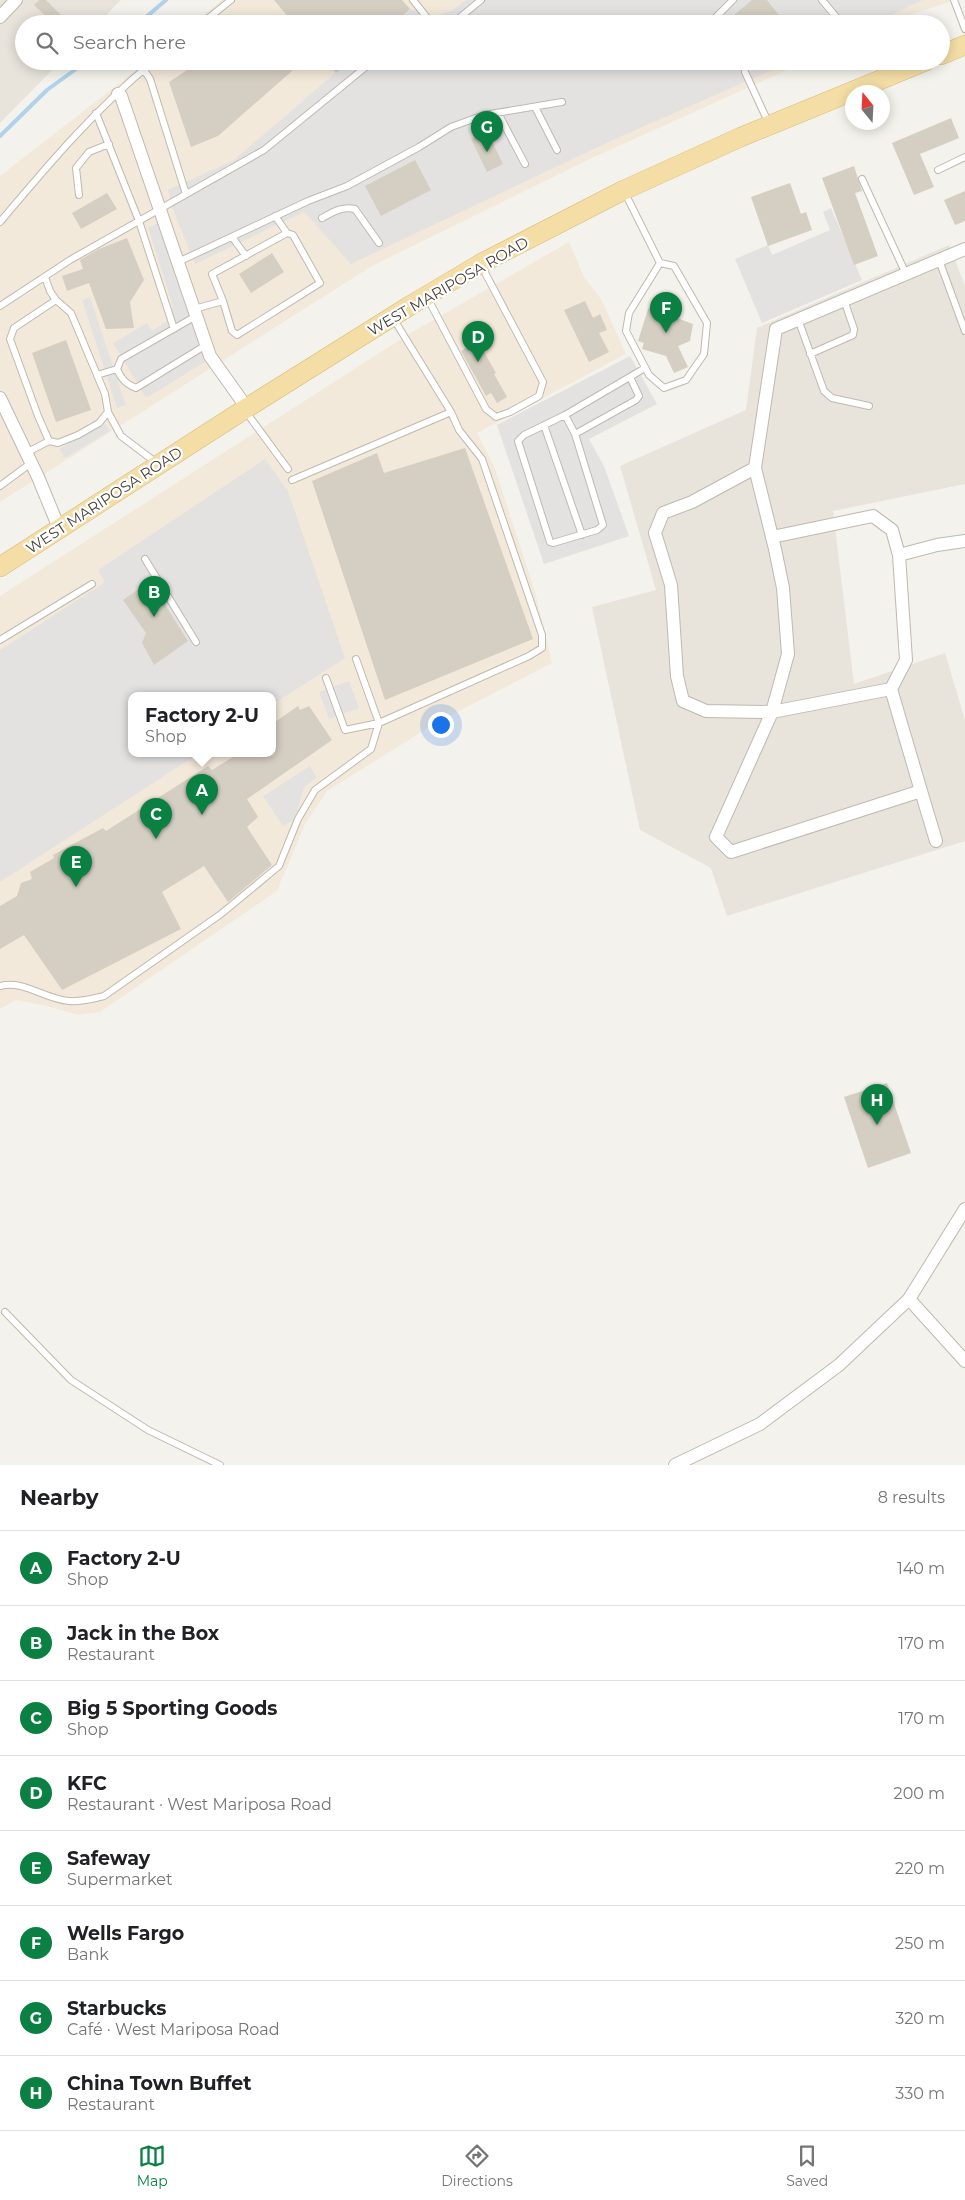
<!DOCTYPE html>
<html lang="en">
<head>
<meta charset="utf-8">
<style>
	body { margin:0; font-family:Montserrat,sans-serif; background:#f2f2f2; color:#202124 }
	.compass { position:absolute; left:845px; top:85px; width:45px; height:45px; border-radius:50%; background:#fff; box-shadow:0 2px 12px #0003; rotate:342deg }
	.you { position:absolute; left:440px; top:724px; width:18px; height:18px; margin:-12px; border:4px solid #fff; border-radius:50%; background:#1a73e8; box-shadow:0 0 0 8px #1a73e833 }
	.badge { display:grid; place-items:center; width:32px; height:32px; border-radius:50%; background:#0b8043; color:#fff; font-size:16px; font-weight:700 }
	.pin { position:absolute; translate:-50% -41px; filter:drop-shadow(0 1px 2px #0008) }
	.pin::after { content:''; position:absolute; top:26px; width:18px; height:15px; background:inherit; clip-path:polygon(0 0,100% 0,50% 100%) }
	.popup { position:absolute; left:128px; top:692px; width:148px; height:65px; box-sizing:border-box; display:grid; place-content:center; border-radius:10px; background:#fff; filter:drop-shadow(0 1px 4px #0005); font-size:16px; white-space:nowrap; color:#757577 }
	.popup b { font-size:19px; color:#202124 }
	.popup::after { content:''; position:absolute; left:50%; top:100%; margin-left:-10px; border:10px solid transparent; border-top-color:#fff }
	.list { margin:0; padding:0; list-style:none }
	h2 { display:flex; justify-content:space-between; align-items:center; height:65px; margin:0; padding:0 20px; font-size:21px }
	h2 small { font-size:16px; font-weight:400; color:#757577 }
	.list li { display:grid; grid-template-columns:32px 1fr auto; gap:15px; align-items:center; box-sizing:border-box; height:75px; padding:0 20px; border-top:1px solid #e0e0e0 }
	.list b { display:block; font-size:19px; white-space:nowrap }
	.list p { margin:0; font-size:16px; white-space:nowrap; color:#757577 }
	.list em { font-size:16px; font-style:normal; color:#757577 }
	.icon { flex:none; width:28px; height:28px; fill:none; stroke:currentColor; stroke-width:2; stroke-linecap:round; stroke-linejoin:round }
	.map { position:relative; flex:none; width:965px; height:1465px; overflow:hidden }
	.search { position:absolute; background:#fff; box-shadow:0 2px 12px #0003; left:15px; right:15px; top:15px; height:55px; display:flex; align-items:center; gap:12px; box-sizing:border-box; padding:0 18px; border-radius:28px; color:#757577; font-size:19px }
	.sheet { height:665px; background:#fff }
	nav { display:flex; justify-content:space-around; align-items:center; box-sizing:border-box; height:70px; border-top:1px solid #e0e0e0; background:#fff; font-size:14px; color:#757577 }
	nav a { display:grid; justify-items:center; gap:2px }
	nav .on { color:#0b8043 }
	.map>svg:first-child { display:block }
</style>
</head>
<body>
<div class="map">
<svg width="965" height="1465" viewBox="0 0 965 1465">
	<rect width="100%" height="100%" fill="#f4f2ec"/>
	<path fill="#e8e4db" d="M0,0H121L97,24H24V61H61L0,123Z
		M949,245L965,286V484L833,511L854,684L945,653L965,720V841L727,916L711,868L640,830L592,607L656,590L620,466L746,410L757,328Z"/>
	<path fill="#f3e9da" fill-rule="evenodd" d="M222,0H955L912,14L891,24H193Z
		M148,61H807L592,158L372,266L0,502V176Z
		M569,242L584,277L601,299L626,354L477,433L494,466L535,592L552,663L436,723L327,791L305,824L277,891L100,1012L78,1015L47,1006L16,1000L0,1009V596L409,334ZM132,696H272V754H132Z"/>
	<path fill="#e4e2e0" d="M466,0H923L873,24H393L410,9L434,17L453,10Z
		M349,61H793L615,139L351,264L304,212L195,264L172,207L168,190L234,160Z
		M831,208L862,280L762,323L735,259L768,245L772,255L830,230L823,212Z
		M159,223L205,362L146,398L113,343L147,323L152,331L167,321L173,307L148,227Z
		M90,297L126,405L117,408L82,300Z
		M630,356L657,404L589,439L604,466L629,536L544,564L497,425Z
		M104,422L110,431L65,458L59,449Z
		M265,459L288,491L345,658L272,705V696H132V754H198L0,882V650L105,582L98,570Z
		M349,681L359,708L329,719L319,692Z
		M310,766L317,778L304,787L295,819L283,826L263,796Z"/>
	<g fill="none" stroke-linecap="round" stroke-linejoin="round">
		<path stroke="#b0d2ea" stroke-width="4" d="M138,24L166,0
			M0,136L47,90L87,61"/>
	</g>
	<path fill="#d5cec2" d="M39,0H46L64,18L59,24H54L34,5Z
		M274,0H402L410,9L393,24H294Z
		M752,0H767L786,24H739L733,16Z
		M201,61H283L292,71L218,136L191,147L169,82Z
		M326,61H349L336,73Z
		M951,118L959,138L920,154L934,187L914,195L892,143Z
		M487,131L503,164L487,172L471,139Z
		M415,160L431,190L381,216L365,186Z
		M854,166L862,191L855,193L878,256L854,265L822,178Z
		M790,183L801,214L806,212L812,230L768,246L751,197Z
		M965,191V221L955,225L944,200Z
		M107,193L117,209L81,229L72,213Z
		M127,238L144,280L130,302L134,328L106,329L89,283L67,291L62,276L83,269L80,260L99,249Z
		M272,253L284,272L251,293L239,274Z
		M585,301L593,318L600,314L607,330L599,333L609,352L589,362L564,310Z
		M658,304L666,308L664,313L693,324L690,341L678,346L688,367L674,373L666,356L642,349L644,343L638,341L648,309Z
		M66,340L91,410L56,422L32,353Z
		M478,341L496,373L494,374L507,397L497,403L491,393L486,396L461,351Z
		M465,448L533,639L385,700L312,481L377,453L384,473Z
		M150,581L188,641L154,665L142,643L146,633L123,600Z
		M298,706L300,710L309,706L332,740L247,799L258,817L247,827L272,865L228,902L204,866L162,892L181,929L62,990L24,935L0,949V906L17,896L21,883L32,879L30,872L54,858L53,855L103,828L106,831L208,766L212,770L238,754H272V724Z
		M887,1083L911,1153L868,1168L844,1097Z"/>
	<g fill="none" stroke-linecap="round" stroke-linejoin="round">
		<defs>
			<path id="lane" d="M413,0L432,24
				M822,0L842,24
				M954,0L965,29
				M201,24L231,0
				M436,24L458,19L481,0
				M709,24L733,0
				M144,70L150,79L186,194
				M745,72L769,124
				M535,107L557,150
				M96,113L139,221L174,329
				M498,113L525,164
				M938,170L965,157
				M862,179L906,274
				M625,193L660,263L629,313L626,331L649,375L664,388L686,380L704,354L707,323L674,266L660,263
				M79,195L76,168L89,152L109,144
				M275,216L287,233
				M322,218C333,212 342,206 355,209L379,243
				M0,222C48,165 95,109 154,61
				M232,237L246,256
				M939,260L965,331
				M178,262L308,201L347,186L419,147L451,127L484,115L562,102
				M427,297L486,409L496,417L510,412L539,396L543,382L482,267
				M0,306L70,260L264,150L373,61
				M194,309L223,301L212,274L287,233L293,235L320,283L237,335L232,331L223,301
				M196,316L121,359L117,369C121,379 126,384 136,388L206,345
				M798,319L824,391L832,398L869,406
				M810,354L853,335L854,329L844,300
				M97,375L117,369
				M108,412L121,436L158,464
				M246,412L288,469
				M565,415L575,434L603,525L597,530L553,543L550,542L518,441L524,435L565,415L645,368
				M544,425L582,535
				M575,434L636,400L639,396L630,377
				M49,441L38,416L10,339L14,328L56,300
				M26,453L49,441L58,443L78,435L99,423L108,412L105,394L71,313L56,300L50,291L45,277
				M292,480L451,412L393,318
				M0,486L31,463
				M145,559L196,642
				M0,640L92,584
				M356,659L379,723L529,656L542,648V635L482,459L459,430L451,412
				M0,986C25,980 44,999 69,1001C81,1002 92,999 104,996L221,914L279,866L298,819L315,790L371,749L379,723L345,730L326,678
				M5,1312L71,1380L148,1430L220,1465"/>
			<path id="street" d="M0,17L16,0
				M118,94L121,96L210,356L247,408
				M0,398L38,477L59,528
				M755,468L692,502L663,513L655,533L671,585L677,676L683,701L706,711L772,712L716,837L731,852L921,791L891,689
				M772,537L873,516L892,530L899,555L906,660L891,689
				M899,555L937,545L965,541
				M891,689L772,712L788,654L783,588L775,549L755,468L776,329L965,249
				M921,791L936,841
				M909,1299L965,1361
				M675,1465L760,1424L839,1365L909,1299L965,1209"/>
			<path id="primary" d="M941,55L965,45
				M0,567L245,409L411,305L480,264L624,190L741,137L926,61"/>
		</defs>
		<use href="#lane" stroke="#bfb9af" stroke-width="8"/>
		<use href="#street" stroke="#bfb9af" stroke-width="14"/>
		<use href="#primary" stroke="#d8bb76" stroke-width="20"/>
		<use href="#lane" stroke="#fff" stroke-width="6"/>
		<use href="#street" stroke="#fff" stroke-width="12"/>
		<use href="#primary" stroke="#f4dea5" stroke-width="19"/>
	</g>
	<g text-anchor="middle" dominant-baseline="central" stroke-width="4.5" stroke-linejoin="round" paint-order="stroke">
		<g font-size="15" fill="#48433a" stroke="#fff">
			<text transform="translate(448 286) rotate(-30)">WEST MARIPOSA ROAD</text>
			<text transform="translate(104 500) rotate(-33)">WEST MARIPOSA ROAD</text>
		</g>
	</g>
</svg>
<svg class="compass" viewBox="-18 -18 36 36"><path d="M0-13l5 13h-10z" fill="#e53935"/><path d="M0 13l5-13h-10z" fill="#757577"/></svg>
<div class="you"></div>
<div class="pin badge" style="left:202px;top:815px">A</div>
<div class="popup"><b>Factory 2-U</b>Shop</div>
<div class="pin badge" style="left:154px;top:617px">B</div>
<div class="pin badge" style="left:156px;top:839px">C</div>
<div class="pin badge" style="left:478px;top:362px">D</div>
<div class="pin badge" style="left:76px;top:887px">E</div>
<div class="pin badge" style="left:666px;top:333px">F</div>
<div class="pin badge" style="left:487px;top:152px">G</div>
<div class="pin badge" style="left:877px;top:1125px">H</div>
<div class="search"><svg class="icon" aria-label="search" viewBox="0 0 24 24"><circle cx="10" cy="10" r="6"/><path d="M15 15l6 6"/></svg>Search here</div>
</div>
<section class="sheet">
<h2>Nearby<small>8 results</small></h2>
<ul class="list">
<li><span class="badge">A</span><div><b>Factory 2-U</b><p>Shop</p></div><em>140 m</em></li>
<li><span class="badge">B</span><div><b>Jack in the Box</b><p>Restaurant</p></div><em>170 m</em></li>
<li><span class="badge">C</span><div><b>Big 5 Sporting Goods</b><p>Shop</p></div><em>170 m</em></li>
<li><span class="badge">D</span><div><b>KFC</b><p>Restaurant · West Mariposa Road</p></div><em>200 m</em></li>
<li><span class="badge">E</span><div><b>Safeway</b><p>Supermarket</p></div><em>220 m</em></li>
<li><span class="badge">F</span><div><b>Wells Fargo</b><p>Bank</p></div><em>250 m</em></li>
<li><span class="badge">G</span><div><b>Starbucks</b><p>Café · West Mariposa Road</p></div><em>320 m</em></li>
<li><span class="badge">H</span><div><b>China Town Buffet</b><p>Restaurant</p></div><em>330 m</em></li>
</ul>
</section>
<nav>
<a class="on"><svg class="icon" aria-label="map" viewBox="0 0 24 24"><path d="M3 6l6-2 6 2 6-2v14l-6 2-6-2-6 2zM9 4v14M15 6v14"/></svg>Map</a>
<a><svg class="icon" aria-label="directions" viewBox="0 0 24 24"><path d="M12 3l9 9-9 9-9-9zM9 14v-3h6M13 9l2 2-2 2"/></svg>Directions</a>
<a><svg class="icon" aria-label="saved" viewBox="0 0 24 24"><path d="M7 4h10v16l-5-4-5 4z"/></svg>Saved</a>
</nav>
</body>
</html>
